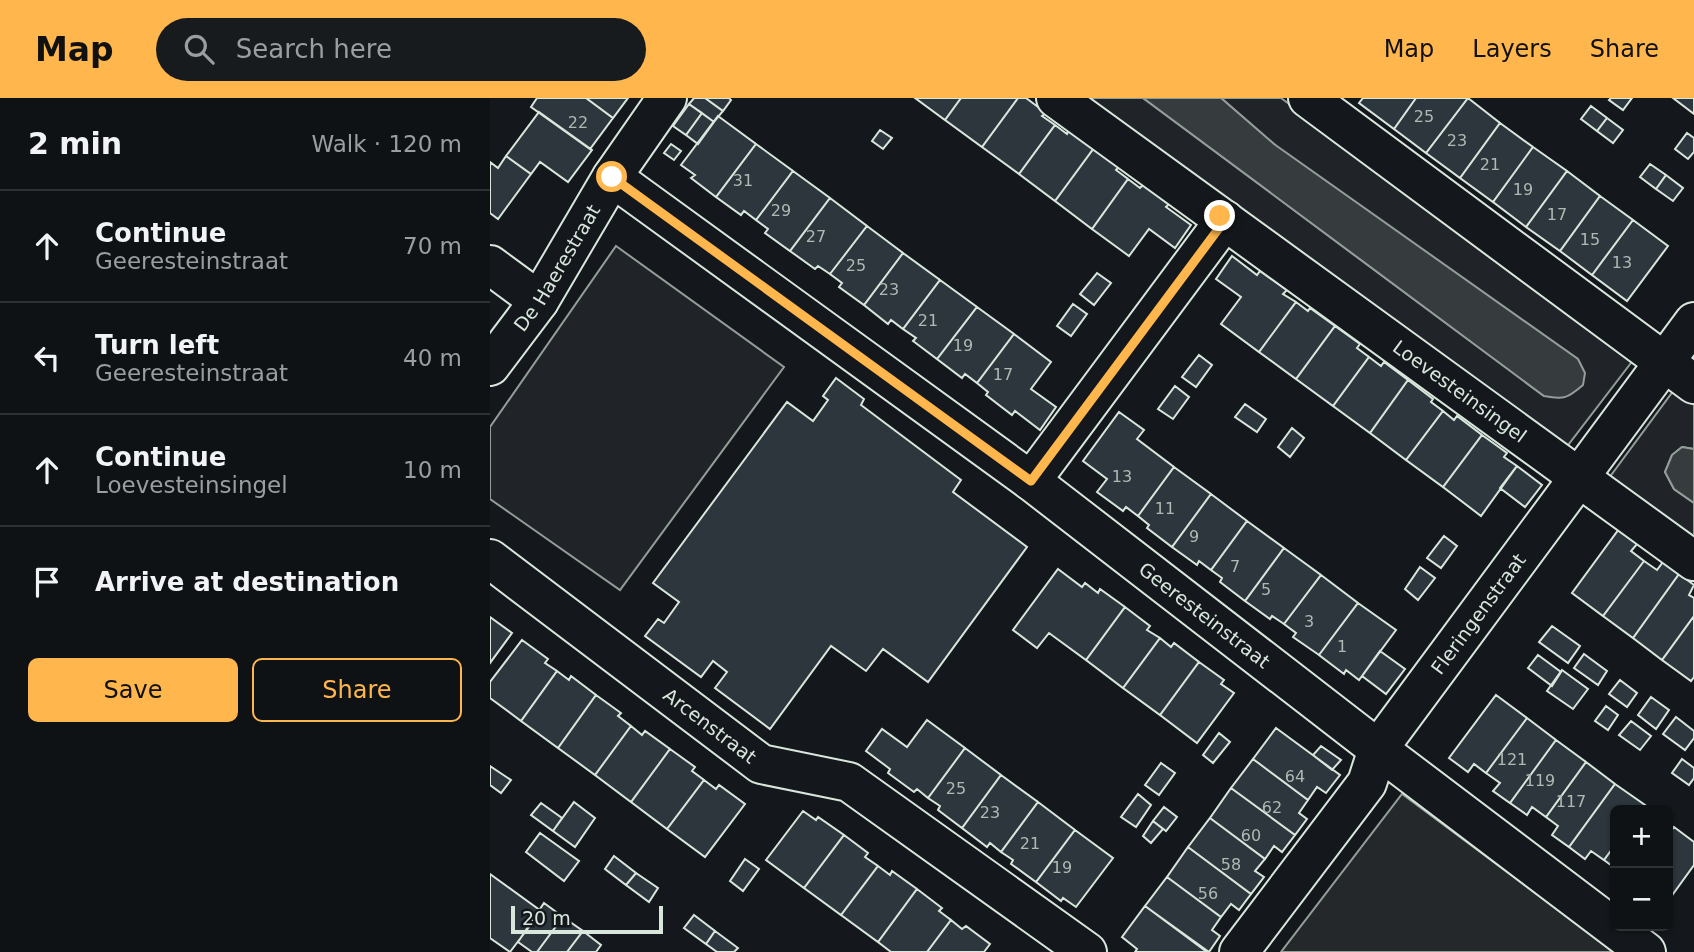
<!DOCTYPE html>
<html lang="en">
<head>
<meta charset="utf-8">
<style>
	body { margin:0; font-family:"DejaVu Sans",sans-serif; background:#181b1e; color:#f1f3f6 }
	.controls { position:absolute; right:21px; bottom:21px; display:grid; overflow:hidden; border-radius:10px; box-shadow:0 2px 5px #0004 }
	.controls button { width:63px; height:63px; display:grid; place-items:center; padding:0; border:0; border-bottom:2px solid #2f3234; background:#0f1215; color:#f1f3f6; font:35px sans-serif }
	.scale { position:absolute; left:21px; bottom:18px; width:152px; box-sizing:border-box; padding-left:7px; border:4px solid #d8e6dc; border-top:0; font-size:19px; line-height:24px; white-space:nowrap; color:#d8e6dc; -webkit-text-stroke:5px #14181c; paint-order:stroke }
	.stop { position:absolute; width:21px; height:21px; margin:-16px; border:5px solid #ffb74d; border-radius:50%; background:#fff }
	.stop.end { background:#ffb74d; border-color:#fff; box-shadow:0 2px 7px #0008 }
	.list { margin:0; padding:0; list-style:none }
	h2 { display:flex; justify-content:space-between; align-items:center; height:91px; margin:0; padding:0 28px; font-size:30px }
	h2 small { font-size:23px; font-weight:400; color:#9b9ea0 }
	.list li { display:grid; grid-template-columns:46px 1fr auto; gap:21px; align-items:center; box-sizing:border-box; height:112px; padding:0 28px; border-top:2px solid #2f3234 }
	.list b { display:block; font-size:26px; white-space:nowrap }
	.list p { margin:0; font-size:23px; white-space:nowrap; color:#9b9ea0 }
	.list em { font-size:23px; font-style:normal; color:#9b9ea0 }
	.actions { display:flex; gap:14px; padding:21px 28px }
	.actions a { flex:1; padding:16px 0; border:2px solid #ffb74d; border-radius:10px; text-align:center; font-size:24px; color:#ffb74d }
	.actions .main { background:#ffb74d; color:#111 }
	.icon { flex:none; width:38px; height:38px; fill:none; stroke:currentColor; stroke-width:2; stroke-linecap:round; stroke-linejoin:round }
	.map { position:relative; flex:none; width:1204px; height:854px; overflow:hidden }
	header { display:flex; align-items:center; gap:42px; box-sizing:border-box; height:98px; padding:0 35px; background:#ffb74d; color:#111 }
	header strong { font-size:33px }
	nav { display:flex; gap:38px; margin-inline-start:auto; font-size:24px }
	.search { width:490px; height:63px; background:#181b1e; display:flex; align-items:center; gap:18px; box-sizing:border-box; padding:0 24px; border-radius:38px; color:#9b9ea0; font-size:26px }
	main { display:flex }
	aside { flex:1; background:#0f1215 }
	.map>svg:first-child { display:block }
</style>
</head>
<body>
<header>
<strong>Map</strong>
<div class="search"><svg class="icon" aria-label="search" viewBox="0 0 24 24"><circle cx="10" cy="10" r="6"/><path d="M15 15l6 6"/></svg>Search here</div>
<nav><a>Map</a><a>Layers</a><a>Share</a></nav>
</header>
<main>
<aside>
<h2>2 min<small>Walk · 120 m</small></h2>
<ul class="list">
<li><svg class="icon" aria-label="ahead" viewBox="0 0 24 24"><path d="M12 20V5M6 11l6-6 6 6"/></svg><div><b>Continue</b><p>Geeresteinstraat</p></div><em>70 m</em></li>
<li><svg class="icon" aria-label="left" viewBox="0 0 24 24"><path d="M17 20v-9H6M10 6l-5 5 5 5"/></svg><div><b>Turn left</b><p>Geeresteinstraat</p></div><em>40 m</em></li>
<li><svg class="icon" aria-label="ahead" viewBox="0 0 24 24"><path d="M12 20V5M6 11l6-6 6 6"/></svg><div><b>Continue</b><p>Loevesteinsingel</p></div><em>10 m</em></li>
<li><svg class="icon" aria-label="arrive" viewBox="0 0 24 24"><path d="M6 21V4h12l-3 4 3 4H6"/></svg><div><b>Arrive at destination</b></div></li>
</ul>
<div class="actions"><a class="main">Save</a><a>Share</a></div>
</aside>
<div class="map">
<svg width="1204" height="854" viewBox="0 0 1204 854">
	<rect width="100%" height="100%" fill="#14181c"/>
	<path fill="#202428" stroke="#939e99" stroke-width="2" d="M599,0H653L1054,298L784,46L731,0H791L1144,261L1075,351Z
		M126,148L294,269L130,492L0,401V329Z
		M1184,292L1204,307V351L1192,349L1182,357L1175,374L1184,391L1204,405V443L1119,380Z"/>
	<path fill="#24282b" stroke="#939e99" stroke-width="2" d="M912,696L1125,854H791Z"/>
	<path fill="#363b3e" stroke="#939e99" stroke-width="2" d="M653,0H731L784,46L1088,261L1095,275L1093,287C1078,300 1074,302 1054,298Z
		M1192,349L1204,351V405L1184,391L1175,374L1182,357Z"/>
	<path fill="#2c363c" stroke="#d8e6dc" stroke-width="2" d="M47,0H96L123,20L100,51L41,9Z
		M96,0H138L123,20Z
		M204,0H215L233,13L224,24L199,6Z
		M215,0H239L241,2L233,13Z
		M425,0H471L455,22Z
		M471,0H528L492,49L455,22Z
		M528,0H536L556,15L552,18L565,27L529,76L492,49Z
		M873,0H926L904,31L869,5Z
		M926,0H978L936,55L904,31Z
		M978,0L1010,25L970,80L936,55Z
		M1121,0H1142L1133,12L1119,2Z
		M1183,0H1204V16Z
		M199,6L212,15L196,37L183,28Z
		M1101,8L1117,20L1107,33L1091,21Z
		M49,14L102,52L78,84L50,64L41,76L16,58Z
		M212,15L224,24L208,46L196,37Z
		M228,18L266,46L226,99L201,80L205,77L191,67Z
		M1117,20L1133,32L1123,45L1107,33Z
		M1010,25L1043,49L1003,104L970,80Z
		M565,27L577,36L579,32L604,50L565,103L529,76Z
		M390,32L402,40L393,51L382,43Z
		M1197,35L1204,40V54L1198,61L1185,51Z
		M181,46L191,53L184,62L174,55Z
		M266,46L303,73L266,122L254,113L251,117L226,99Z
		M1043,49L1077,73L1036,129L1003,104Z
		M604,50L629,69L626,72L638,81L602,131L565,103Z
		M16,58L41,76L8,121L0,115V64L8,70Z
		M1160,66L1176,77L1166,91L1150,79Z
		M303,73L340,100L300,153L275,135L278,131L266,122Z
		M1077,73L1110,98L1070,153L1036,129Z
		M1176,77L1193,90L1183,103L1166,91Z
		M638,81L650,90L653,87L679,106L676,109L701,127L685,150L659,131L639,158L602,131Z
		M1110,98L1143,122L1102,177L1070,153Z
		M340,100L377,128L340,176L328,168L325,171L300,153Z
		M1143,122L1178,148L1137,203L1102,177Z
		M377,128L413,155L374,207L349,189L352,185L340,176Z
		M413,155L450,182L413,231L401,222L398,226L374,207Z
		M742,158L767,177L770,173L797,192L793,196L806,204L769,254L731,226L751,199L726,181Z
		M607,175L621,185L604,207L590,196Z
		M450,182L487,209L447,261L423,243L426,240L413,231Z
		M806,204L818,213L820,210L845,228L806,281L769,254Z
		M583,206L597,216L581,238L567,228Z
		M487,209L524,236L487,285L475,276L472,280L447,261Z
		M845,228L870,246L867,250L879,259L843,308L806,281Z
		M524,236L561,264L541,291L566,309L550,332L525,313L522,317L496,297L498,294L487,285Z
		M709,257L722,267L706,289L692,279Z
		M879,259L891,268L894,264L918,282L880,335L843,308Z
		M346,280L374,301L371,307L471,382L463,394L537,449L438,584L393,551L376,573L341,548L280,631L225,590L237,574L223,563L211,579L155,538L168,521L174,525L189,504L163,485L297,304L323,323L338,302L333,298Z
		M918,282L943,301L941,304L953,313L916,362L880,335Z
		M685,288L699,299L683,321L668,311Z
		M755,306L776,321L767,334L745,319Z
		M953,313L964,322L967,318L992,337L953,389L916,362Z
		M629,314L654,332L647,341L684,369L648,418L636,409L633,413L607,394L617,381L593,363Z
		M802,330L814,340L800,359L788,349Z
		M992,337L1017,355L1014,359L1027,368L991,418L953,389Z
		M1027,368L1052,387L1035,409L1010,390Z
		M684,369L721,396L682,449L657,430L659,427L648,418Z
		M721,396L757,423L721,472L709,463L707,467L682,449Z
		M757,423L794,450L755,503L730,484L732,480L721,472Z
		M1129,431L1148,445L1141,453L1154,463L1113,518L1082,495Z
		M954,438L967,448L951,470L937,460Z
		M794,450L831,477L794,526L782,518L780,521L755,503Z
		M1154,463L1167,472L1173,464L1189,476L1143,540L1113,518Z
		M930,469L945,480L928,502L915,491Z
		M568,471L592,489L595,485L608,495L610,491L635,509L596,562L559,535L547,550L523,532Z
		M1189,476L1204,487L1199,497L1204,500V518L1172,562L1143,540Z
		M831,477L868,505L829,557L803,539L806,535L794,526Z
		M868,505L906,532L869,582L856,572L854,576L829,557Z
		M635,509L660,528L657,532L670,540L633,590L596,562Z
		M1204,518V579L1201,583L1172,562Z
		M0,519L22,535L0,565Z
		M1062,528L1090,548L1078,565L1049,544Z
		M670,540L681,549L684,545L709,564L670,617L633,590Z
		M32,542L58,561L55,565L67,573L31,623L0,600V584Z
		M890,553L915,571L896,596L872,578Z
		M1094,556L1117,573L1108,587L1084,570Z
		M1048,557L1071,574L1062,588L1038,570Z
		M709,564L734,582L731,586L744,595L707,645L670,617Z
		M1072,572L1098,591L1083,611L1057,593Z
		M67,573L79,582L81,578L106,597L68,650L31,623Z
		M1130,582L1147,595L1137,609L1119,596Z
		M106,597L131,615L128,618L141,628L105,677L68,650Z
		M1006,597L1037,620L996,675L984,666L978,674L959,660Z
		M1161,599L1179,612L1166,631L1148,617Z
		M1116,608L1128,617L1118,632L1105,623Z
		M1186,619L1204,633V640L1195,652L1173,636Z
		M1037,620L1066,642L1020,705L1003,693L1010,685L996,675Z
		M437,622L475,650L438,700L427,691L424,694L398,675L400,671L376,653L392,631L417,649Z
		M1141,623L1161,638L1150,652L1129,637Z
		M141,628L152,637L155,633L180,651L141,704L105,677Z
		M786,630L850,677L836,695L827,689L818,702L763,661Z
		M729,635L740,644L723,665L713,657Z
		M1066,642L1096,664L1056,719L1042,709L1037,717L1020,705Z
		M831,648L851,662L842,672L823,657Z
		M475,650L511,677L472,730L448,712L450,708L438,700Z
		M180,651L205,669L202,673L214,682L177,731L141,704Z
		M763,661L818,702L809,715L817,721L805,737L741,690Z
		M1192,661L1204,670V680L1199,687L1182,675Z
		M1096,664L1125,686L1079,749L1062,737L1068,728L1056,719Z
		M671,665L685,675L669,697L655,687Z
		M0,668L21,682L11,695L0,687Z
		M511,677L548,704L511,754L500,745L497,749L472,730Z
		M214,682L226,691L229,687L255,706L215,759L177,731Z
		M1125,686L1155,707L1151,712H1125V747L1114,762L1101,753L1095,761L1079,749Z
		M741,690L805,737L792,754L784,748L775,761L720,720Z
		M648,696L661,707L646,729L631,719Z
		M84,704L105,720L85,749L63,733Z
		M548,704L585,732L546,784L521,766L523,762L511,754Z
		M51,705L72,720L63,733L41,717Z
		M674,709L687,719L676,733L663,723Z
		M313,713L326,722L328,719L354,737L314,790L276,762Z
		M720,720L775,761L765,773L774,779L761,796L698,749Z
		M663,723L673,731L661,745L653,738Z
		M1184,729L1204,744V767L1178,803V737Z
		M585,732L623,760L586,809L573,800L571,803L546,784Z
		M50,735L89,763L74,783L36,754Z
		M354,737L378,755L375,759L388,768L351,817L314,790Z
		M1125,747V770L1114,762Z
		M698,749L761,796L749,812L741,806L731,819L677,779Z
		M124,758L146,775L136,787L115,771Z
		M255,761L269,771L253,793L240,783Z
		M388,768L400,777L402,773L427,791L388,844L351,817Z
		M146,775L168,790L159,804L136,787Z
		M0,776L51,813L20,854L0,840Z
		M677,779L731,819L722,832L730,838L719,854L655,808Z
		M427,791L452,810L449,813L461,822L437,854H401L388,844Z
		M54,805L73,819L47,854H42L28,844Z
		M655,808L717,854H645L647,851L632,839Z
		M204,817L225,833L216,846L194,830Z
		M73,819L93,833L77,854H47Z
		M461,822L472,831L476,828L500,846L494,854H437Z
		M93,833L111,847L106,854H77Z
		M225,833L248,850L244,854H227L216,846Z"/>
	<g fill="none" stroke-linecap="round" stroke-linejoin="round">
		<defs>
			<g id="minor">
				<path id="s1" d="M566,0L1204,463"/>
				<path d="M818,0L1204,286"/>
				<path id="s2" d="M122,79L541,383L888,651L1156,854"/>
				<path d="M0,167L49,203"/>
				<path id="s3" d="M0,268L49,203L122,79L177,0"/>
				<path d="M541,383L735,122"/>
				<path id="s4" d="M0,461L271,666L359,684L597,854"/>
				<path id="s5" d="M749,854L877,685L888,651L1204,224"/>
			</g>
		</defs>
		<use href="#minor" stroke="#d8e6dc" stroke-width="42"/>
		<use href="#minor" stroke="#14181c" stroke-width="38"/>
	</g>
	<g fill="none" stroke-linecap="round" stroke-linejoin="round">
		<path stroke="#ffb74d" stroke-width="9" d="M122,79L541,383L735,122L730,118"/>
	</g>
	<g text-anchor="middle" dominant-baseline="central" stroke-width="5" stroke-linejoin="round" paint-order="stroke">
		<g font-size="16" fill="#adbab4">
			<text x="934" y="18">25</text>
			<text x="88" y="24">22</text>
			<text x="967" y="42">23</text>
			<text x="1000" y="66">21</text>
			<text x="253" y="82">31</text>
			<text x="1033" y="91">19</text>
			<text x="291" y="112">29</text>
			<text x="1067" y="116">17</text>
			<text x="326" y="138">27</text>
			<text x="1100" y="141">15</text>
			<text x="1132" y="164">13</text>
			<text x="366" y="167">25</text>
			<text x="399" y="191">23</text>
			<text x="438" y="222">21</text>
			<text x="473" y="247">19</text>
			<text x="513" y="276">17</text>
			<text x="632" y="378">13</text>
			<text x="675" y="410">11</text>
			<text x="704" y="438">9</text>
			<text x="745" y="468">7</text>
			<text x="776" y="491">5</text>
			<text x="819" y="523">3</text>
			<text x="852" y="548">1</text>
			<text x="1022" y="661">121</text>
			<text x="805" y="678">64</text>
			<text x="1050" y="682">119</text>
			<text x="466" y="690">25</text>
			<text x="1081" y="703">117</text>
			<text x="782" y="709">62</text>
			<text x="500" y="714">23</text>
			<text x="761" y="737">60</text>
			<text x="540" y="745">21</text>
			<text x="741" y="766">58</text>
			<text x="572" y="769">19</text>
			<text x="718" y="795">56</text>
		</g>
		<g font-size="19" fill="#d8e6dc" stroke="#14181c">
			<text stroke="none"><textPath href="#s3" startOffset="119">De Haerestraat</textPath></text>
			<text stroke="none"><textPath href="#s1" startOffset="499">Loevesteinsingel</textPath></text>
			<text stroke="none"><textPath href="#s5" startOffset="416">Fleringenstraat</textPath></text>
			<text stroke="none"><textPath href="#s2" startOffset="737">Geeresteinstraat</textPath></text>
			<text stroke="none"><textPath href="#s4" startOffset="276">Arcenstraat</textPath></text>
		</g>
	</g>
</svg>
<div class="controls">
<button>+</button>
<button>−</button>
</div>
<div class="scale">20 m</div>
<div class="stop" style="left:122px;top:79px"></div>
<div class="stop end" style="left:730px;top:118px"></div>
</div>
</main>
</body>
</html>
